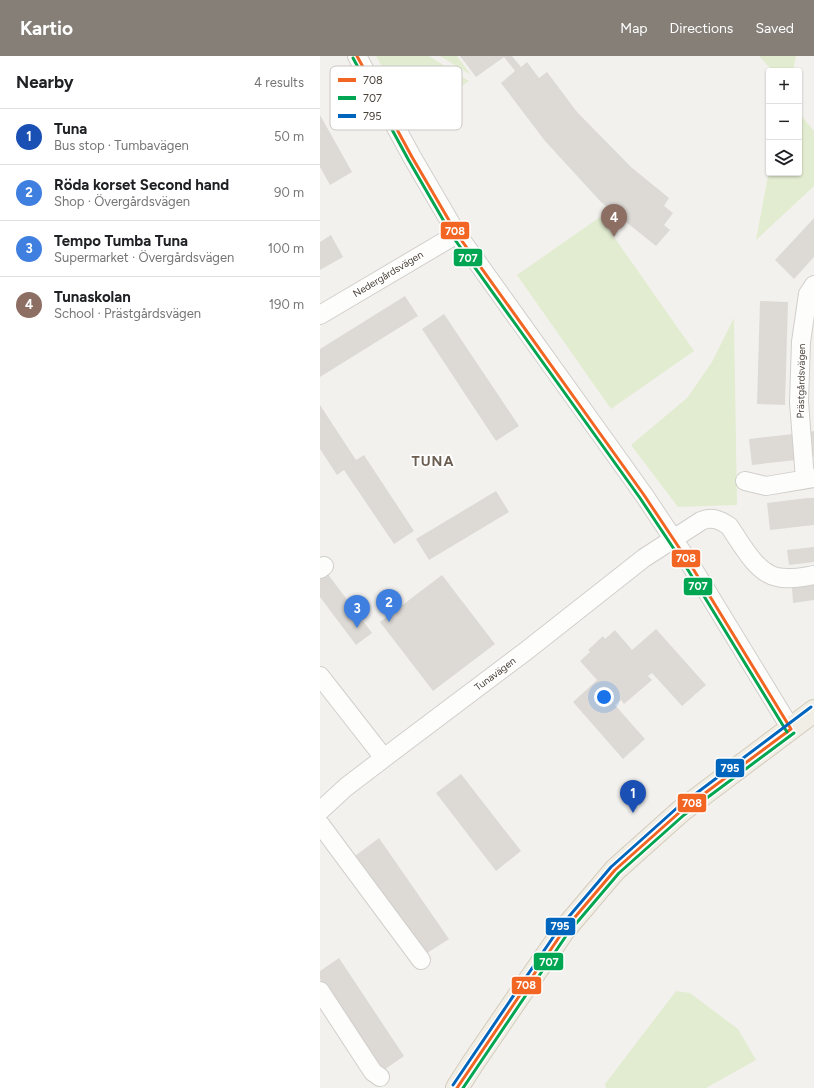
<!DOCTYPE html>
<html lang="en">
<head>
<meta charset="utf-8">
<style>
	body { margin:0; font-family:Figtree,sans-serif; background:#f6f6f6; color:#202124 }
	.controls { position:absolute; right:12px; top:12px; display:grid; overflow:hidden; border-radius:4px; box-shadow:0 1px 3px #0004 }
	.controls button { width:36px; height:36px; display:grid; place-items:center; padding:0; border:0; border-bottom:1px solid #e0e0e0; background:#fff; color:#202124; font:20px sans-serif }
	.you { position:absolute; left:284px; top:641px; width:14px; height:14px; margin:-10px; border:3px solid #fff; border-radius:50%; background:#1a73e8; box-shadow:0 0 0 6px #1a73e833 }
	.badge { display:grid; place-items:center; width:26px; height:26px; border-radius:50%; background:#857f78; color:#fff; font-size:13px; font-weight:700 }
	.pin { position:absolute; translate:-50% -33px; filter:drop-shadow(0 1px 2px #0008) }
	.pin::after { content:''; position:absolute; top:21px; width:14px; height:12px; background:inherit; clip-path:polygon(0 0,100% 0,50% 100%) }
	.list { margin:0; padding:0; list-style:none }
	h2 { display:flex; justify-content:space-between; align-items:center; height:52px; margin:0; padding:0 16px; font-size:17px }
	h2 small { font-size:13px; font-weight:400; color:#757577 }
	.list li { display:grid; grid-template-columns:26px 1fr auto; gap:12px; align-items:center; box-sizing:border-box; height:56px; padding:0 16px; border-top:1px solid #e0e0e0 }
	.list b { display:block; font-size:15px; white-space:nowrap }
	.list p { margin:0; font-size:13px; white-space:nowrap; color:#757577 }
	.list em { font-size:13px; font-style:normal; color:#757577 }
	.icon { flex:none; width:22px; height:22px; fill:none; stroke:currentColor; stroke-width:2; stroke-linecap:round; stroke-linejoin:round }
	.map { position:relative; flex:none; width:494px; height:1032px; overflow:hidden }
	header { display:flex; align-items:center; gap:24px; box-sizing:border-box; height:56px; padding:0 20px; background:#857f78; color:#fff }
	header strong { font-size:19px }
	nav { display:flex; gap:22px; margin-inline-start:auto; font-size:14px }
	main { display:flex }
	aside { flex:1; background:#fff }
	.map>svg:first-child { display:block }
</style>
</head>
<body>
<header>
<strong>Kartio</strong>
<nav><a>Map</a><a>Directions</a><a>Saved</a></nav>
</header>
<main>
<aside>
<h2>Nearby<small>4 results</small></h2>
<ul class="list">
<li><span class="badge" style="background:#1a4fb4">1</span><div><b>Tuna</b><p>Bus stop · Tumbavägen</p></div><em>50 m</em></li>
<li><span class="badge" style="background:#3f7fe0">2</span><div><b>Röda korset Second hand</b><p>Shop · Övergårdsvägen</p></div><em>90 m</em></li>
<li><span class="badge" style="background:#3f7fe0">3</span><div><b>Tempo Tumba Tuna</b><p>Supermarket · Övergårdsvägen</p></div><em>100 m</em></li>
<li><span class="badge" style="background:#8d6e63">4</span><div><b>Tunaskolan</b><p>School · Prästgårdsvägen</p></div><em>190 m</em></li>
</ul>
</aside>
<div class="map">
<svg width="494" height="1032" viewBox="0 0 494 1032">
	<rect width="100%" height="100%" fill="#f3f1ee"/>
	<path fill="#e2ecd0" d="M56,0H109L149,25L93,65Z
		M120,0H137L151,19Z
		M439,0H476L473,15H453Z
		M479,57L494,75V130L436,184L449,115V117H479Z
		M280,161L374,295L291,353L197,219Z
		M414,262L417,449L358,451L311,389L367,342L392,306Z
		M356,935L370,937L418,973L436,1004L386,1032H286L285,1028Z"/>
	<path fill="#dddad6" d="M140,0H192L201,11L207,6L219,22L227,16L257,56L311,111L349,142L344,150L353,157L344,169L350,174L336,190L281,146L225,85L181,27L195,15L184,1L156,21Z
		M0,59L32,116L10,129L0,111Z
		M494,162V201L474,223L455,204Z
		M11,179L23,201L0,214V186Z
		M85,240L98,260L0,321V293Z
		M440,245L468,246L465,349L437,348Z
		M124,258L199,370L176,385L102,273Z
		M0,349L36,404L44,399L94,475L74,488L24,414L17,419L0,393Z
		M494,375V401H492L489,376Z
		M473,378L476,404L432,409L429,383Z
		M176,435L189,456L109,504L96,483Z
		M487,442H494V469L450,474L447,447Z
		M494,491V506L469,509L467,494Z
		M7,517L52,577L36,589L0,541V522Z
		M122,519L175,588L113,635L60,566Z
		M494,529V544L473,547L472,532Z
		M336,573L386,629L362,650L332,617L328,620L332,624L304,648L301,644L295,649L325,683L303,703L253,646L277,624L260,605L270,596L268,594L283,580L285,583L295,574L312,594Z
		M141,718L201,795L176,815L116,737Z
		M59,782L129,883L104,899L35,800Z
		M19,902L84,1000L61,1016L0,923V915Z"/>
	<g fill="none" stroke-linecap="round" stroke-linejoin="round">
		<defs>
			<path id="minor" d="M37,0L92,101L137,178L324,439L372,511L471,673
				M0,259L137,178
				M485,423L479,346L481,286L488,238L494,229
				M425,425L446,430L494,422
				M0,513L4,510
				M0,620L64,702
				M0,755L26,731L64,702L206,595L324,502L381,465C392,460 400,464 409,470C421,487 436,517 457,521C469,524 482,521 494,519
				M0,768L101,904
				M0,935L53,1016L60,1021"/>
			<path id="major" d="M137,1032L153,1007L244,874L295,814L361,755L494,655"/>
		</defs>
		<use href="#minor" stroke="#d1cfcb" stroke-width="20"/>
		<use href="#major" stroke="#d4ccbc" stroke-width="24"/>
		<use href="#minor" stroke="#fdfdfc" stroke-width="18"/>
		<use href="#major" stroke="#f1eee6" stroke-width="22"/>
		<defs>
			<path id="bus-1" d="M37,0L92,101L137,178L324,439L372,511L471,673
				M137,1032L244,874L295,814L361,755L471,673"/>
			<path id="bus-2" d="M33,2L88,103L133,181L320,442L368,514L467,676
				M143,1032L248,877L299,817L364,759L474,677"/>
			<path id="bus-3" d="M133,1029L240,871L291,811L358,751L491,651"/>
		</defs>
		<use href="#bus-1" stroke="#fff" stroke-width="6"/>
		<use href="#bus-2" stroke="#fff" stroke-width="6"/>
		<use href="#bus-3" stroke="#fff" stroke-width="6"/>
		<use href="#bus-1" stroke="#f26522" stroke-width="3"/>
		<use href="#bus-2" stroke="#00a651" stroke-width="3"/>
		<use href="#bus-3" stroke="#0065bd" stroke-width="3"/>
	</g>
	<g text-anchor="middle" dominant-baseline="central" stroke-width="3.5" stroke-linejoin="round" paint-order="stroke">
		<g font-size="10" fill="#4a4239" stroke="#fff">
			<text transform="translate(68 218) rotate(-31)">Nedergårdsvägen</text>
			<text transform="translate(481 325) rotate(-89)">Prästgårdsvägen</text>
			<text transform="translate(175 618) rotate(-37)">Tunavägen</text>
		</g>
		<g font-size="14" font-weight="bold" letter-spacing="1" fill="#6c5f51" stroke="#fff">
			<text x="113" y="405">TUNA</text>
		</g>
	</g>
	<rect x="10" y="10" width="132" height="64" rx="6" fill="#fff" stroke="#c9c6c4" stroke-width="1"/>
	<rect x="18" y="22" width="18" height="4" fill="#f26522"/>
	<rect x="18" y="40" width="18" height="4" fill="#00a651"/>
	<rect x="18" y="58" width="18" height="4" fill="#0065bd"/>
	<g font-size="11" fill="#4a4239">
		<text x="43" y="28">708</text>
		<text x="43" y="46">707</text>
		<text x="43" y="64">795</text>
	</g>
	<g stroke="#fff" stroke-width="1.5">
		<rect x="120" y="165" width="30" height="19" rx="4" fill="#f26522"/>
		<rect x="133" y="192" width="30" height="19" rx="4" fill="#00a651"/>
		<rect x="351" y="493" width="30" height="19" rx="4" fill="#f26522"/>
		<rect x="363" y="521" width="30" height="19" rx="4" fill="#00a651"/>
		<rect x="395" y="702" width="30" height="20" rx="4" fill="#0065bd"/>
		<rect x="357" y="737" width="30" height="20" rx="4" fill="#f26522"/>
		<rect x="225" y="861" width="31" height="19" rx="4" fill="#0065bd"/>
		<rect x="213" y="896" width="31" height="19" rx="4" fill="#00a651"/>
		<rect x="191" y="920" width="31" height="19" rx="4" fill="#f26522"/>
	</g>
	<g font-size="11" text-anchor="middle" font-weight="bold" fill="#fff">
		<text x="135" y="179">708</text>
		<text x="148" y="206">707</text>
		<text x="366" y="506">708</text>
		<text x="378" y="534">707</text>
		<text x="410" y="716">795</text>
		<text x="372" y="751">708</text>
		<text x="240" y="874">795</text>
		<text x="229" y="910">707</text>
		<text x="206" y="933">708</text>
	</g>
</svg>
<div class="controls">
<button>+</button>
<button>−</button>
<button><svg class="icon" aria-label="layers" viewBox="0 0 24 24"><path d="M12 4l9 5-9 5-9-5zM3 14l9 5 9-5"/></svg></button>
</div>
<div class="you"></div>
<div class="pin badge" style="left:313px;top:757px;background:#1a4fb4">1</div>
<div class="pin badge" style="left:69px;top:566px;background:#3f7fe0">2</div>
<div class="pin badge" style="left:37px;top:572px;background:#3f7fe0">3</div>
<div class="pin badge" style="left:294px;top:181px;background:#8d6e63">4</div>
</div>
</main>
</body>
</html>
